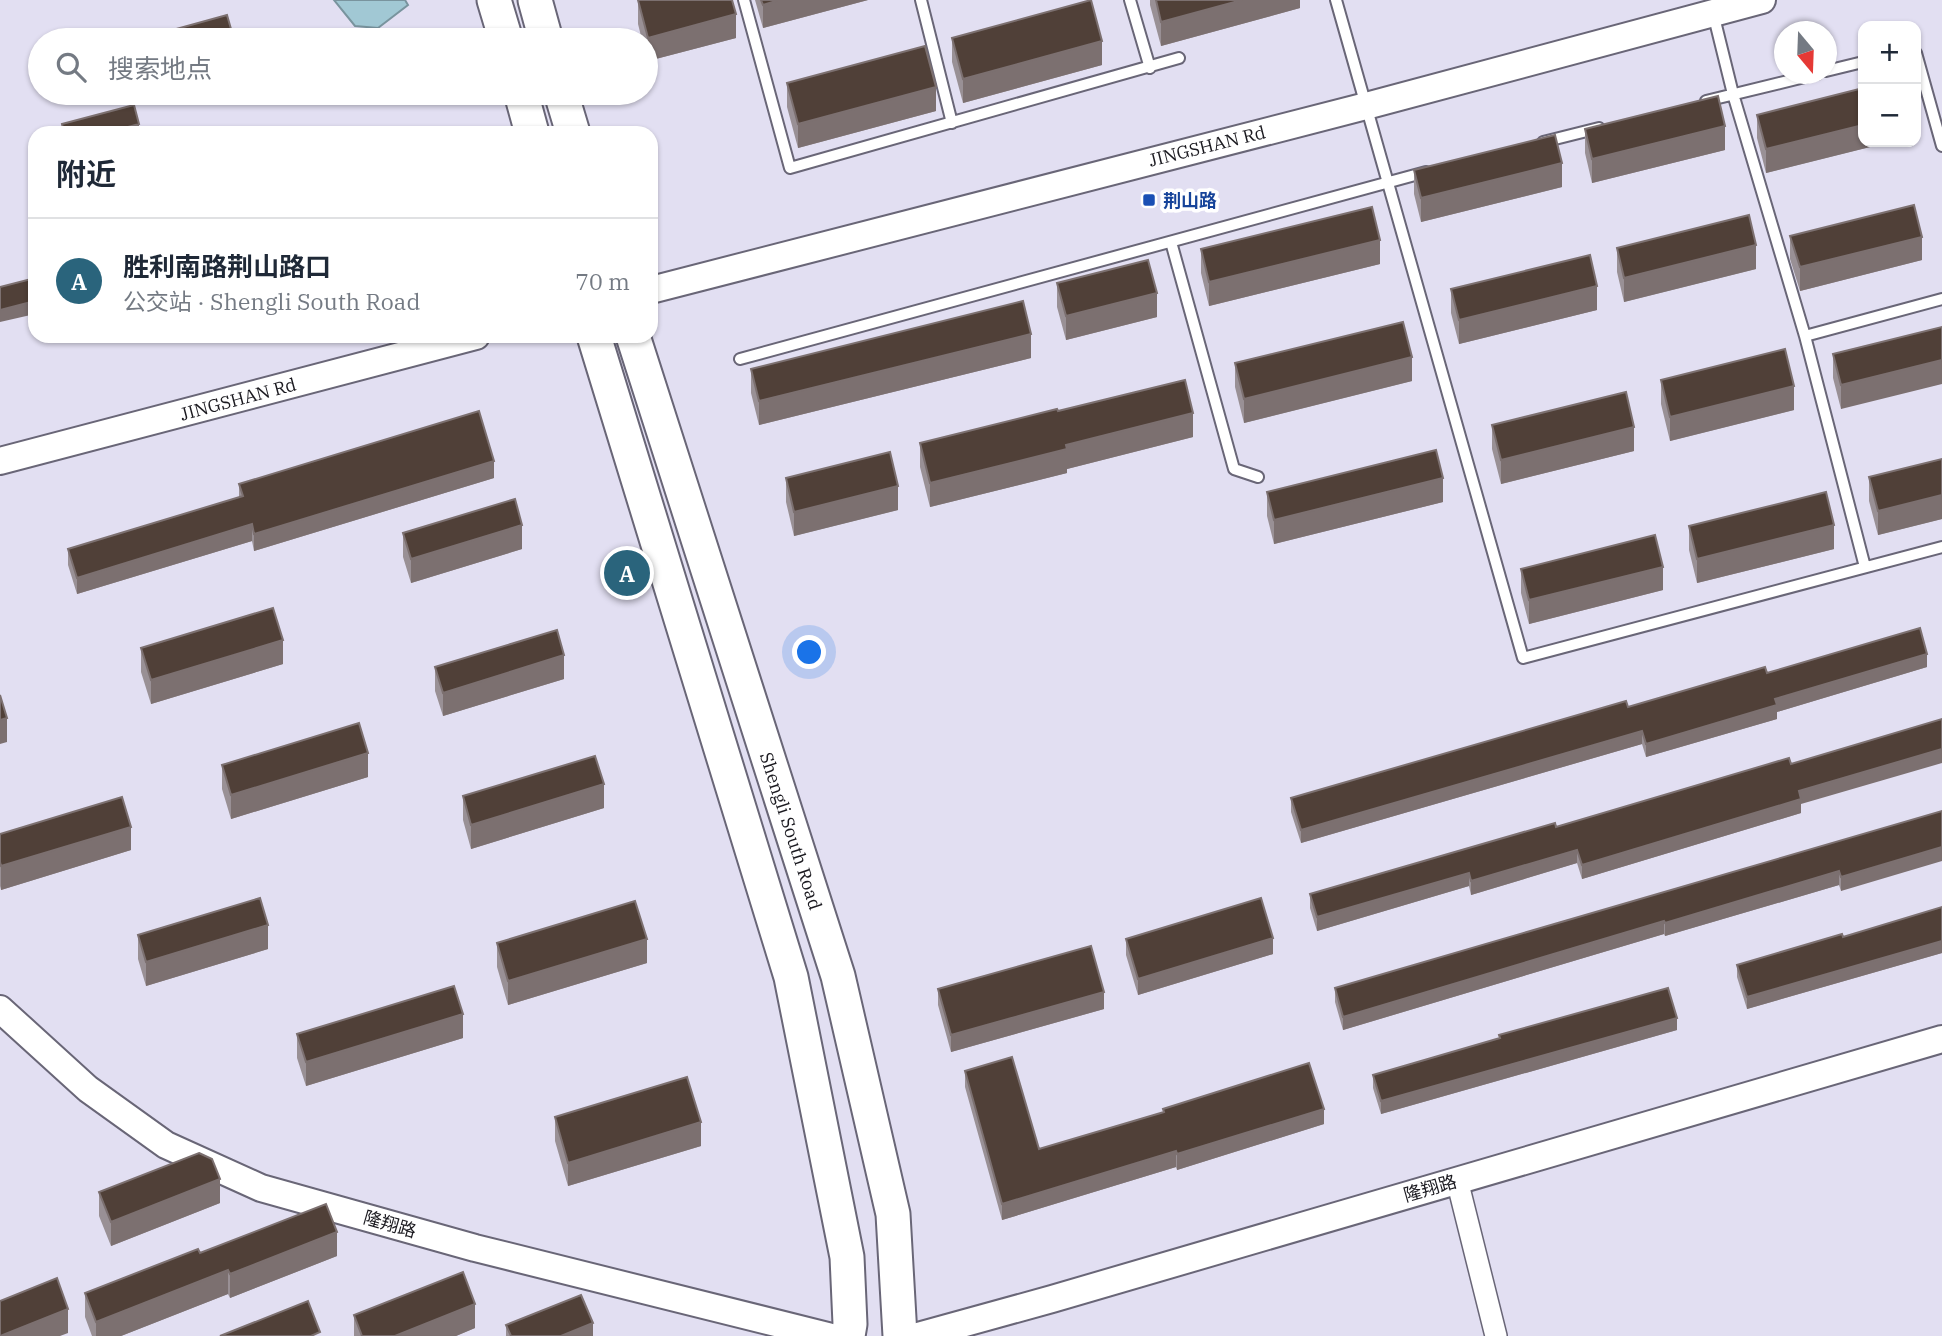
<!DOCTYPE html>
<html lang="zh">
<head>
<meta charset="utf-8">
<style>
	body { margin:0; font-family:"IBM Plex Serif","Noto Sans SC",serif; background:#f2f2f3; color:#1f2937 }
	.controls { position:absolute; right:21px; top:21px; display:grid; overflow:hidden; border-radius:14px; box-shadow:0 2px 5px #0004 }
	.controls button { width:63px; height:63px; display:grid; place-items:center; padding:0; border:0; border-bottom:2px solid #e0e1e3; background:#fff; color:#1f2937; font:35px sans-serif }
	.compass { position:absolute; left:1774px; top:21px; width:63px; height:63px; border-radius:50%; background:#fff; box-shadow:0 2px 5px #0004; rotate:161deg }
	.you { position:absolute; left:810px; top:653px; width:24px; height:24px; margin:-18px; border:5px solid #fff; border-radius:50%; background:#1a73e8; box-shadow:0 0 0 10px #1a73e833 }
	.badge { display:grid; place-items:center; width:46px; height:46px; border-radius:50%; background:#2a647c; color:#fff; font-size:23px; font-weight:700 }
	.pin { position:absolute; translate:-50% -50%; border:4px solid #fff; box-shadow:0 2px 7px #0006 }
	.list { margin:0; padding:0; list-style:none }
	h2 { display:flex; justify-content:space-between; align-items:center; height:91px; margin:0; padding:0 28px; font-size:30px }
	h2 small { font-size:23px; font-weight:400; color:#747a83 }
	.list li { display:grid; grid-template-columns:46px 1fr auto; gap:21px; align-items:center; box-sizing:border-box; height:126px; padding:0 28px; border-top:2px solid #e0e1e3 }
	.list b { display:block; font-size:26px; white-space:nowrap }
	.list p { margin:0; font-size:23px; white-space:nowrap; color:#747a83 }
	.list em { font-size:23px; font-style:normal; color:#747a83 }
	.icon { flex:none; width:38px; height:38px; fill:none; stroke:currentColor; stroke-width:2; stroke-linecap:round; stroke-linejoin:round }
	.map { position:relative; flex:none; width:1942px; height:1336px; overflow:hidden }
	.search { position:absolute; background:#fff; box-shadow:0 2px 5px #0004; left:28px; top:28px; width:630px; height:77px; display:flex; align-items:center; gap:18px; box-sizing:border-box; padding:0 24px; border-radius:38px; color:#747a83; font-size:26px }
	.panel { position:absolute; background:#fff; box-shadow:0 2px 5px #0004; left:28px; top:126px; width:630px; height:217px; border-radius:21px }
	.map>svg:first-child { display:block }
</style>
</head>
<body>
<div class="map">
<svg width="1942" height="1336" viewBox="0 0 1942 1336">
	<rect width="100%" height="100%" fill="#e2dff2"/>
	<path fill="#a1c8d4" stroke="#79949e" stroke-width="2" d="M334,0H405L408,5L378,28L355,26Z"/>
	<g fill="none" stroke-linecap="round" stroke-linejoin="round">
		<defs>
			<path id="service" d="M744,0L790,168L1179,58
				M921,0L952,123
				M1130,0L1150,68
				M1336,0L1523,658L1942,547
				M1713,13L1733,94L1805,336L1865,567
				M1916,53L1942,146
				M1826,71L1863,62
				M1706,101L1817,74
				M1543,142L1599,128
				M1171,242L1234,469L1258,477
				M1805,336L1942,299
				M740,359L1426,172"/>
			<path id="minor" d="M1457,1180L1496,1336"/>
			<path id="tertiary" d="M651,290L1366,106L1762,0
				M0,461L476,336
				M0,1009L88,1089L166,1145L261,1188L475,1248L828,1336
				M918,1336L1052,1299L1942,1039"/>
			<path id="primary" d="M494,0L506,40
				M535,0L546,40
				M521,93L532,133
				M561,93L573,133
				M594,336L791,977L847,1257L850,1324L848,1336
				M633,336L838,976L893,1214L900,1336"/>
		</defs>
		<use href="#service" stroke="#696677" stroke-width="14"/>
		<use href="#minor" stroke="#696677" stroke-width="24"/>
		<use href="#tertiary" stroke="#696677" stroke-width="30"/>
		<use href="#primary" stroke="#696677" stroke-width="37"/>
		<use href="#service" stroke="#fff" stroke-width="10"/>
		<use href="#minor" stroke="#fff" stroke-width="21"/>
		<use href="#tertiary" stroke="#fff" stroke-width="26"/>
		<use href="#primary" stroke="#fff" stroke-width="33"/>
	</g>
	<path fill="#999095" d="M638,0L736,38L648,61L646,53V40H642L638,24Z
		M755,0H868L763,28Z
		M1150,0H1300V8L1161,46L1150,5Z
		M952,38L1102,65L963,103L952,62Z
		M787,83L936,111L798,148L787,107Z
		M1757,115L1886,142V143L1766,173L1757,138Z
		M1585,129L1725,150L1592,183L1585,153Z
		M1414,170L1562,187L1421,222L1414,194Z
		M1790,236L1922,260L1800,291L1790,259Z
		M1617,248L1756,269L1624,302L1617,272Z
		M1201,249L1380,264L1209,306L1201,273Z
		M1057,283L1157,317L1066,340L1057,307Z
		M1451,289L1597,310L1459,344L1451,313Z
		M1942,327L1841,409L1833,378V354Z
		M1031,358L759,425L751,393V369Z
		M1235,363L1412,381L1244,423L1235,387Z
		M1661,380L1794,410L1670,441L1661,404Z
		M1058,411L1193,437L1067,469V473L930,507L920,467V443Z
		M1492,425L1634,451L1501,484L1492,449Z
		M1942,459V519L1878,535L1869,501V477Z
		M494,478L254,551L252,541L77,594L68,565V549L239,497V484Z
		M786,478L898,510L794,536L786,502Z
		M1267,492L1443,502L1274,544L1267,516Z
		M1689,526L1834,549L1697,583L1689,550Z
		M403,533L522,549L411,583L403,557Z
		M1521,569L1663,590L1529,624L1521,593Z
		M141,648L283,664L151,704L141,672Z
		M435,667L564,679L443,716L435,691Z
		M1927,667L1777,712V719L1646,757L1642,744L1301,843L1291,812V798L1628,707L1767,673Z
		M222,765L368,777L231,819L222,789Z
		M463,796L604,808L471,849L463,820Z
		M1801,804V813L1582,879L1577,863L1471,895L1469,886L1317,931L1310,908V894L1556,827Z
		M1942,811L1841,891L1839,885L1665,936L1664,934L1343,1030L1335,1002V988Z
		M0,834L131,850L1,890L0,886Z
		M1942,907V953L1747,1009L1737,977V965L1843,937Z
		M138,935L268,949L146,986L138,959Z
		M1126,939L1273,954L1138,995L1126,955Z
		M497,943L647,963L508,1005L497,967Z
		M938,989L1104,1009L951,1052L938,1005Z
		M1677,1030L1381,1114L1373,1088V1075L1499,1038V1035Z
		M297,1034L463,1038L306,1086L297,1058Z
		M965,1071L1039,1149L1163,1112V1109L1324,1124L1177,1170L1176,1167L1002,1220L965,1087Z
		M555,1117L701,1146L568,1186L555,1141Z
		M99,1192L220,1203L111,1246L99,1216Z
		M200,1253L337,1256L230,1298L228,1294L121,1336H92L85,1317V1293Z
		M354,1315L475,1328L456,1336H354Z
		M506,1325L593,1336H506Z"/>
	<path fill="#7c7070" d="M779,0H868L763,28V5Z
		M1242,0H1300V8L1161,46V22Z
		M736,14V38L648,61V38Z
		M233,36V40H218Z
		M1102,41V65L963,103V79Z
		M936,87V111L798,148V124Z
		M139,124V133H106Z
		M1863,125V142H1886V143L1766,173V149Z
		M1725,126V150L1592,183V159Z
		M1562,163V187L1421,222V198Z
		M1922,237V260L1800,291V267Z
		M1380,240V264L1209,306V282Z
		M1756,245V269L1624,302V278Z
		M1597,286V310L1459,344V320Z
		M1157,293V317L1066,340V316Z
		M35,301V314L0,322V310Z
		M1031,334V358L759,425V401Z
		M1412,357V381L1244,423V399Z
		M1942,360V384L1841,409V385Z
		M1794,386V410L1670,441V417Z
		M1193,413V437L1067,469V473L930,507V483L1066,445Z
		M1634,427V451L1501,484V460Z
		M494,461V478L254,551V534Z
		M1443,478V502L1274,544V520Z
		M898,486V510L794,536V512Z
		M1942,495V519L1878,535V511Z
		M252,524V541L77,594V578Z
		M522,525V549L411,583V559Z
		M1834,525V549L1697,583V559Z
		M1663,567V590L1529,624V600Z
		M283,640V664L151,704V680Z
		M1927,654V667L1777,712V719L1646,757V744L1775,699Z
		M564,655V679L443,716V693Z
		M7,718V742L0,744V720Z
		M1642,731V744L1301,843V830Z
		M1942,749V763L1801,804V813L1582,879V865L1799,791Z
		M368,753V777L231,819V795Z
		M604,784V808L471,849V825Z
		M131,827V850L1,890V866Z
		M1942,847V861L1841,891V877Z
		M1577,850V863L1471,895V881Z
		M1839,871V885L1665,936V923Z
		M1469,873V886L1317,931V917Z
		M1664,921V934L1343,1030V1017Z
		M268,925V949L146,986V962Z
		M1273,938V954L1138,995V979Z
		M647,939V963L508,1005V981Z
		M1942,941V953L1747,1009V997Z
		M1104,992V1009L951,1052V1035Z
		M463,1014V1038L306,1086V1062Z
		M1677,1018V1030L1381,1114V1101Z
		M1324,1109V1124L1177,1170V1154Z
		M701,1122V1146L568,1186V1163Z
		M1176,1151V1167L1002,1220V1204Z
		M220,1179V1203L111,1246V1222Z
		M337,1232V1256L230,1298V1274Z
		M228,1270V1294L121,1336H96V1322Z
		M475,1304V1328L456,1336H395Z
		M68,1309V1333L60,1336H0Z
		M593,1323V1336H561Z"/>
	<path fill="#504038" stroke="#7c7070" stroke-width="2" d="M638,0H732L736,14L648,38Z
		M761,0H779L763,5Z
		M1091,0L1102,41L963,79L952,38Z
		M1156,0H1242L1161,22Z
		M227,15L233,36L218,40H152L151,36Z
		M925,46L936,87L798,124L787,83Z
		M1863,88V125L1766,149L1757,115Z
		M1718,96L1725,126L1592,159L1585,129Z
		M134,105L139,124L106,133H64L62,124Z
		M1555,135L1562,163L1421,198L1414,170Z
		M1914,205L1922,237L1800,267L1790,236Z
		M1372,207L1380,240L1209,282L1201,249Z
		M1749,215L1756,245L1624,278L1617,248Z
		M1590,255L1597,286L1459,320L1451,289Z
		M1148,260L1157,293L1066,316L1057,283Z
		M35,278V301L0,310V287Z
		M1023,301L1031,334L759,401L751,369Z
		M1403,322L1412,357L1244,399L1235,363Z
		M1942,327V360L1841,385L1833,354Z
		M1785,349L1794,386L1670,417L1661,380Z
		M1185,380L1193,413L1066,445L1067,449L930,483L920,443L1057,409L1058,411Z
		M1626,392L1634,427L1501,460L1492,425Z
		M479,411L494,461L254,534L252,524L77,578L68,549L243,496L239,484Z
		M1436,450L1443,478L1274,520L1267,492Z
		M890,452L898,486L794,512L786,478Z
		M1942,459V495L1878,511L1869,477Z
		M1826,492L1834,525L1697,559L1689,526Z
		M515,499L522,525L411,559L403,533Z
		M1655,535L1663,567L1529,600L1521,569Z
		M273,608L283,640L151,680L141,648Z
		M1920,628L1927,654L1775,699L1777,705L1646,744L1642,731L1301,830L1291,798L1626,701L1628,707L1765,667L1767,673Z
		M557,630L564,655L443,693L435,667Z
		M0,695L7,718L0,720Z
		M1942,719V749L1799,791L1801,799L1582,865L1577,850L1471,881L1469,873L1317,917L1310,894L1555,823L1556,827L1789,758L1791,764Z
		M359,723L368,753L231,795L222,765Z
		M595,756L604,784L471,825L463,796Z
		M122,797L131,827L1,866L0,862V834Z
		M1942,811V847L1841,877L1839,871L1665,923L1664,921L1343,1017L1335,988Z
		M260,898L268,925L146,962L138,935Z
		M1261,898L1273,938L1138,979L1126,939Z
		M635,901L647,939L508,981L497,943Z
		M1942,907V941L1747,997L1737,965L1842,934L1843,937Z
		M1091,946L1104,992L951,1035L938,989Z
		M454,986L463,1014L306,1062L297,1034Z
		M1668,988L1677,1018L1381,1101L1373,1075L1500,1038L1499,1035Z
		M1012,1057L1039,1149L1164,1112L1163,1109L1309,1063L1324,1109L1177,1154L1176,1151L1002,1204L965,1071Z
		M687,1077L701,1122L568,1163L555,1117Z
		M199,1153L212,1159L220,1179L111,1222L99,1192Z
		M326,1204L337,1232L230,1274L228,1270L96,1322L85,1293L198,1249L200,1253Z
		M463,1272L475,1304L395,1336H362L354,1315Z
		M57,1278L68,1309L0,1336V1301Z
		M581,1295L593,1323L561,1336H511L506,1325Z
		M308,1301L320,1332L311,1336H220Z"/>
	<rect fill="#1a4fb4" stroke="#fff" stroke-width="2.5" x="1142" y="193" width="14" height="14" rx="3.5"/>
	<g text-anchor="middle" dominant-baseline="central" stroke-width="7" stroke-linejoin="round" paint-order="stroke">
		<g font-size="18" fill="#1b1a20" stroke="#fff">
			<text transform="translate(1207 146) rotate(-14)">JINGSHAN Rd</text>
			<text transform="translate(238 399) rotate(-15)">JINGSHAN Rd</text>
			<text transform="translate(791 831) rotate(72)">Shengli South Road</text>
			<text transform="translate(1430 1188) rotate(-16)">隆翔路</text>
			<text transform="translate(390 1224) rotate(16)">隆翔路</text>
		</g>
		<g font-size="18" font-weight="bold" fill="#164399" stroke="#fff" text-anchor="start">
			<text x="1163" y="200">荆山路</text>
		</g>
	</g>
</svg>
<div class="controls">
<button>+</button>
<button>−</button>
</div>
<svg class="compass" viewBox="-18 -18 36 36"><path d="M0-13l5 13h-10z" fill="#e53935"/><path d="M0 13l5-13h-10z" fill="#747a83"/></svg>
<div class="you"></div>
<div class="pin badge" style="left:627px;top:573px">A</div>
<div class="search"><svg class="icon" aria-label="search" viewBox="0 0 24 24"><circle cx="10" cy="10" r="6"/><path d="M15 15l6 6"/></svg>搜索地点</div>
<section class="panel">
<h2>附近<small></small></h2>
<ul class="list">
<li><span class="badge">A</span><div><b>胜利南路荆山路口</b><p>公交站 · Shengli South Road</p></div><em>70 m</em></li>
</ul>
</section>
</div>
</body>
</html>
